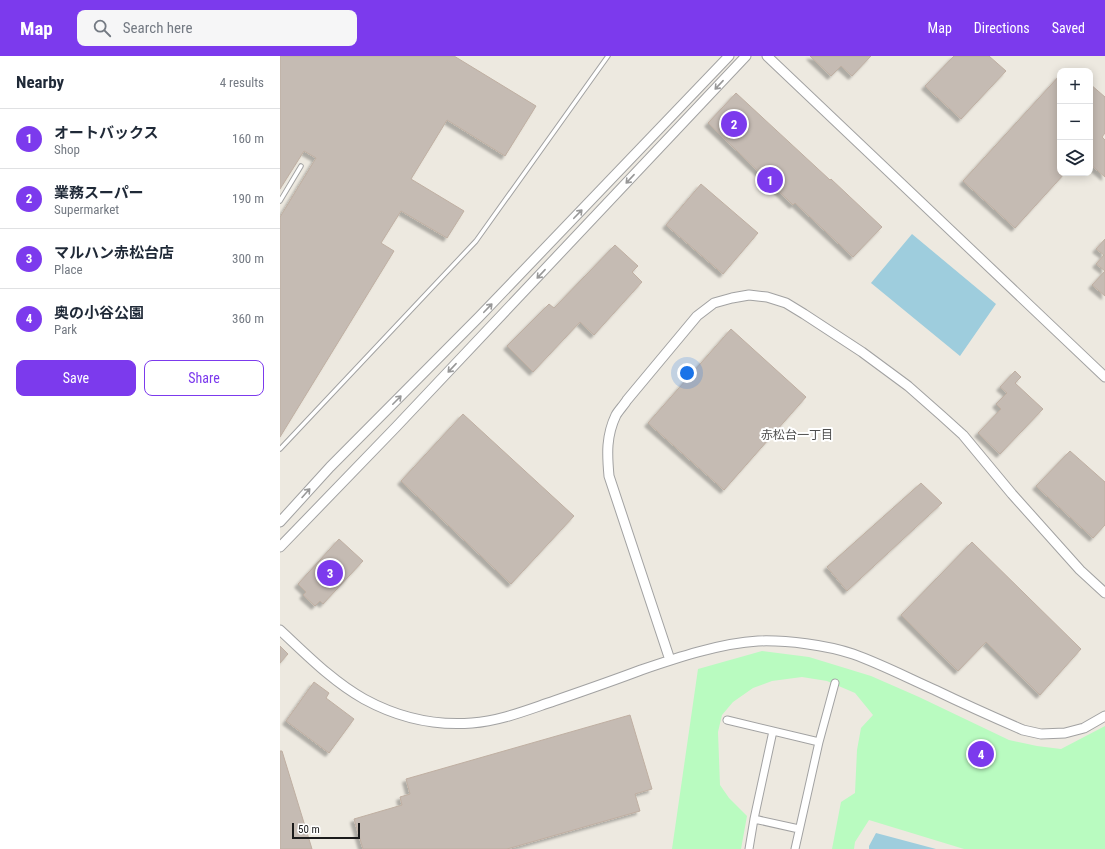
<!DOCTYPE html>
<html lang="en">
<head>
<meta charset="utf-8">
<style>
	body { margin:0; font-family:"Roboto Condensed","Noto Sans JP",sans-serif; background:#f6f6f7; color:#1f2937 }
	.controls { position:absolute; right:12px; top:12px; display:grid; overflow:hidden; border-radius:8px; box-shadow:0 2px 10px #0003 }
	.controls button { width:36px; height:36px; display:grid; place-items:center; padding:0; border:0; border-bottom:1px solid #e0e1e3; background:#fff; color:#1f2937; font:20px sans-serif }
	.scale { position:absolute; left:12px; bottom:10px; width:68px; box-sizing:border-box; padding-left:4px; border:2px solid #1b1b1b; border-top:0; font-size:11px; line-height:14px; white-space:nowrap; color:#1b1b1b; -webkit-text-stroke:3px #fff; paint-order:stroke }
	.you { position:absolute; left:407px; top:317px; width:14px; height:14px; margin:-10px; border:3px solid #fff; border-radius:50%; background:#1a73e8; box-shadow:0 0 0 6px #1a73e833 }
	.badge { display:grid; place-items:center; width:26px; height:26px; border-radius:50%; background:#7c3aed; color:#fff; font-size:13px; font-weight:700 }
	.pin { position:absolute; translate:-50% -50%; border:2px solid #fff; box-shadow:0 1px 4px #0006 }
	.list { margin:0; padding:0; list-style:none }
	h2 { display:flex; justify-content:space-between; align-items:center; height:52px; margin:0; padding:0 16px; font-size:17px }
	h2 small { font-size:13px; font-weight:400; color:#747a83 }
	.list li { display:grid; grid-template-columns:26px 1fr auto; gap:12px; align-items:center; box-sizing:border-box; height:60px; padding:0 16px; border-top:1px solid #e0e1e3 }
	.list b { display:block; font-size:15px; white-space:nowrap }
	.list p { margin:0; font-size:13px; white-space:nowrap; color:#747a83 }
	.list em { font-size:13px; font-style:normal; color:#747a83 }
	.actions { display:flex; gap:8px; padding:12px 16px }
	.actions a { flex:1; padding:9px 0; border:1px solid #7c3aed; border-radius:8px; text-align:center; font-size:14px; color:#7c3aed }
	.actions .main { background:#7c3aed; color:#fff }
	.icon { flex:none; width:22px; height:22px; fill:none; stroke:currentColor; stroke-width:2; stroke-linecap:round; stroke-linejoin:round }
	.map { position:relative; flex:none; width:825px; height:793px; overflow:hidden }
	header { display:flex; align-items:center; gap:24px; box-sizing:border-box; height:56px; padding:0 20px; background:#7c3aed; color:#fff }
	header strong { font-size:19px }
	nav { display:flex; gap:22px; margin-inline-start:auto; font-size:14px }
	.search { width:280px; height:36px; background:#f6f6f7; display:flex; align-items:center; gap:10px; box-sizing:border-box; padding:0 14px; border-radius:8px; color:#747a83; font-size:15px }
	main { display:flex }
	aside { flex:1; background:#fff }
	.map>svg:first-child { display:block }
</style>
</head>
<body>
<header>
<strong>Map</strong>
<div class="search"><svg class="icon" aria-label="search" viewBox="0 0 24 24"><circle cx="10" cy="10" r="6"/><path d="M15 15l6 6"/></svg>Search here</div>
<nav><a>Map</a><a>Directions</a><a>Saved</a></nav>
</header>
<main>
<aside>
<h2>Nearby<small>4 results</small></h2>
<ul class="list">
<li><span class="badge">1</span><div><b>オートバックス</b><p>Shop</p></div><em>160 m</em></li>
<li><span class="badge">2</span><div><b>業務スーパー</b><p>Supermarket</p></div><em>190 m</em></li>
<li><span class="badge">3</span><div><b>マルハン赤松台店</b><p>Place</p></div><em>300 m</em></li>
<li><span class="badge">4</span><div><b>奥の小谷公園</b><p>Park</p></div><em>360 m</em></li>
</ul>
<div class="actions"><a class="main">Save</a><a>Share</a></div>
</aside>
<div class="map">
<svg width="825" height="793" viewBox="0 0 825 793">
	<defs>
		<filter id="shadow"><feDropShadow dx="-3.5" dy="3.5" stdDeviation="1" flood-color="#0004"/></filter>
	</defs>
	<rect width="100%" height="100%" fill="#ede9e0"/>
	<path fill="#b9fbc0" d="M482,595L529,601L591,620L639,641L729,684L757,690L781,693L825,670V793H684L589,764L575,786L574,793H552L561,746L575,737L577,694L581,672L593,659L575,637L547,625L522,621L492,625L473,632L453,646L442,659L438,676L440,729L449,742L467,760L461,793H392L418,613Z"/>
	<path fill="#9ecddd" d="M632,178L716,248L680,300L591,227Z
		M596,777L656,793H589V790Z"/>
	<path fill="#c5bbb3" stroke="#bfafa2" filter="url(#shadow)" d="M0,0H174L256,50L225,100L167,64L131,123L184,155L167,182L121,155L101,187L114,195L0,381V161L36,102L24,95L0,133Z
		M530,0H591L572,20L561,10L551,20Z
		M674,0H709L726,15L681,63L645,30Z
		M780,19V117H785L735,172L683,125Z
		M810,28L825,41V77L822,81L825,84V121L810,108Z
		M456,37L550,124L551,123L602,171L573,201L515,147L513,149L428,67Z
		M421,128L478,177L443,218L386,169Z
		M825,183V240L812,229L825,215L816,208L824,199L816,193Z
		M335,189L358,210L352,216L362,226L314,279L300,266L253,316L227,290L269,248L274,252Z
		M451,273L526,341L444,434L368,367Z
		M735,315L741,321L735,327L763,353L720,398L698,377L721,353L716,348L727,337L720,331Z
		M183,358L294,460L231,528L121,425Z
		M790,395L825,426V469L813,482L756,430Z
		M641,427L662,447L567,535L547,511Z
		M59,483L83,505L43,548L40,545L35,550L23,539L26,536L18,528Z
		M692,486L801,593L760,639L706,586L678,615L621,559Z
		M0,590L8,598L0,607Z
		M34,626L49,637L46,642L74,663L49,697L6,665Z
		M350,659L372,733L355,738L360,755L227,793H83L74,763L122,749L120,741L130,738L126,723Z
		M0,695H2L32,793H0Z"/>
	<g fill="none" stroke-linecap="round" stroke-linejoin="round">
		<defs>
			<path id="service" d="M0,145L21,110
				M0,393L196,185L328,0"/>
			<path id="minor" d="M447,664L539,686
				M474,763L519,773
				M469,793L474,763L493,675
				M515,793L539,686L555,627"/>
			<path id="tertiary" d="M487,0L825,321
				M0,466L50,411L199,261L449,0
				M0,491L116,371L466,0
				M0,574C26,598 52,625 84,643C117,661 154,670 192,667C220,665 247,654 274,645C303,635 332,625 361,614C396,602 441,587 478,585C507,584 546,589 573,598C601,608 628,622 655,634C684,648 713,661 743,674L761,678L785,677L804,672L825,660
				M390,604L329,420C327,398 326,380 336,359C339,354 344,349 347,344L417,260L434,247L452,242L469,239L487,241L506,247L524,258L582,296L628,330L662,360L683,379L732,438L800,514L825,537"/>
		</defs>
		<use href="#service" stroke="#a2a2a2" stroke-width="5.5"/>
		<use href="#minor" stroke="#a2a2a2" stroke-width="9"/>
		<use href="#tertiary" stroke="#a2a2a2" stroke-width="11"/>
		<use href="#service" stroke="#fff" stroke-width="3.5"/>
		<use href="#minor" stroke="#fff" stroke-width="7"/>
		<use href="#tertiary" stroke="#fff" stroke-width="9"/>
	</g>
	<defs><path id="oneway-shaft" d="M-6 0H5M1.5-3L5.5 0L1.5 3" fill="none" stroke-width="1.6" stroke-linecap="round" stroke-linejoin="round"/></defs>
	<g stroke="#989898">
		<use href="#oneway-shaft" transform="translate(439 29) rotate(133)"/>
		<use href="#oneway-shaft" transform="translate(350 123) rotate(133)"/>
		<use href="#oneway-shaft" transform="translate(298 158) rotate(-46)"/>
		<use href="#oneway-shaft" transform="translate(261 218) rotate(133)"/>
		<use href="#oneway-shaft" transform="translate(208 252) rotate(-46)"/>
		<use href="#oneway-shaft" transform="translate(172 312) rotate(133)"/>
		<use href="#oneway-shaft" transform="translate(117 344) rotate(-45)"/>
		<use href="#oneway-shaft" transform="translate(26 437) rotate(-48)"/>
	</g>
	<g text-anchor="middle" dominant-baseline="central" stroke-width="4" stroke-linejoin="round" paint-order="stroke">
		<g font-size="12" fill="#4e4e4e" stroke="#fff">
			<text x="517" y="379">赤松台一丁目</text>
		</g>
	</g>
</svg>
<div class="controls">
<button>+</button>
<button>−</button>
<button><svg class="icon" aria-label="layers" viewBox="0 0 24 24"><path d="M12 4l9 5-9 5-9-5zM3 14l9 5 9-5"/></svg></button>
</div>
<div class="scale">50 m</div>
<div class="you"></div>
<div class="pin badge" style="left:490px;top:124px">1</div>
<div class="pin badge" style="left:454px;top:68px">2</div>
<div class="pin badge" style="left:50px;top:517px">3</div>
<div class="pin badge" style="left:701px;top:698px">4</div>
</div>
</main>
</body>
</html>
